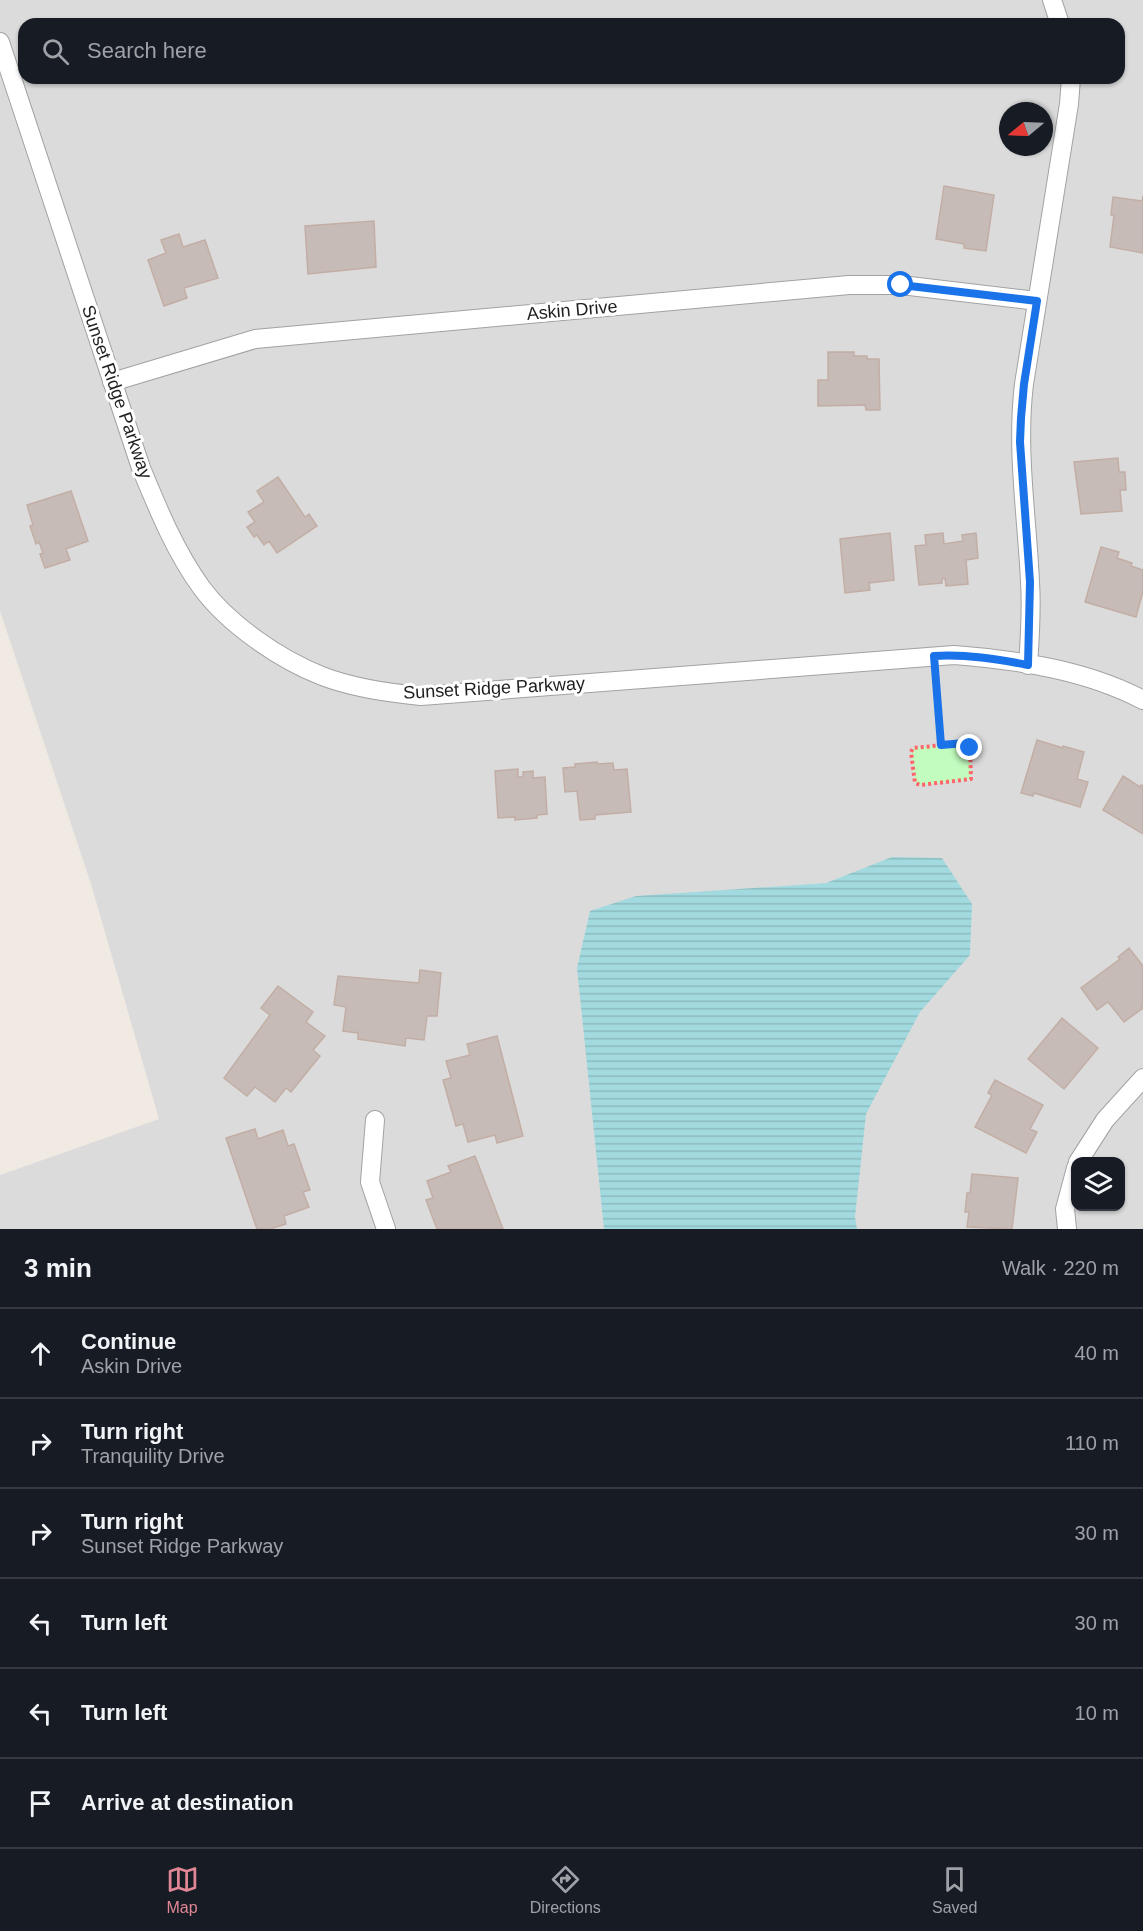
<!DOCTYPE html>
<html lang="en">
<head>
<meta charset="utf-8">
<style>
	body { margin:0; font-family:Arial,sans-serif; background:#20242c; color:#f1f3f6 }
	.controls { position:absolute; right:18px; bottom:18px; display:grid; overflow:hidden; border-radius:12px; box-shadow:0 2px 4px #0004 }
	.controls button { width:54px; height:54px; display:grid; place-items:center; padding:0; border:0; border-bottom:2px solid #363941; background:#171b24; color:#f1f3f6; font:30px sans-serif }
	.compass { position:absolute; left:999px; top:102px; width:54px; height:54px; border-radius:50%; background:#171b24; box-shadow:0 2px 4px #0004; rotate:251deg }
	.stop { position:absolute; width:18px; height:18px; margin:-14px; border:4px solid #1a73e8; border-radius:50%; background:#fff }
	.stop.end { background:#1a73e8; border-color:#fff; box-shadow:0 2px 6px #0008 }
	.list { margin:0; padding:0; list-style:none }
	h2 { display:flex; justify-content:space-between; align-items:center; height:78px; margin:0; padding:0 24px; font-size:26px }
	h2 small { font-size:20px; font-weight:400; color:#9ea1a6 }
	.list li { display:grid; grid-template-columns:39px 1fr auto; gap:18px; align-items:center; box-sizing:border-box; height:90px; padding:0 24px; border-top:2px solid #363941 }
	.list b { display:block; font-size:22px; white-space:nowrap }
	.list p { margin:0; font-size:20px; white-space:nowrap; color:#9ea1a6 }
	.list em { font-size:20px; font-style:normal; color:#9ea1a6 }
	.icon { flex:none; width:33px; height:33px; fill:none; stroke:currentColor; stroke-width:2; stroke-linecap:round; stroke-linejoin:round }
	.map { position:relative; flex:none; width:1143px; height:1229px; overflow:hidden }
	.search { position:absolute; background:#171b24; box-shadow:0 2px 4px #0004; left:18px; right:18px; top:18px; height:66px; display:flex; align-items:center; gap:15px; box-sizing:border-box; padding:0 21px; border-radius:18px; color:#9ea1a6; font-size:22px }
	.sheet { height:618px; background:#171b24 }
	nav { display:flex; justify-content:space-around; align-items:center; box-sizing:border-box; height:84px; border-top:2px solid #363941; background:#171b24; font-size:16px; color:#9ea1a6 }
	nav a { display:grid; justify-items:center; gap:3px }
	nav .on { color:#e08694 }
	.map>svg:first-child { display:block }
</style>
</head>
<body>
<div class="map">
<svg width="1143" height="1229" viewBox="0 0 1143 1229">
	<defs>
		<pattern id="water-rules" width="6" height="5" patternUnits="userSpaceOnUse" patternTransform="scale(1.5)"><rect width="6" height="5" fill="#a2dadf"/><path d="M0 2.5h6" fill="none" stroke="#8bbbbf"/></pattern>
	</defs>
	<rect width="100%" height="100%" fill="#f0eae3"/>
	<path fill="#dcdbdb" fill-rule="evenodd" d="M0,0H1143V1229H0V1175L159,1119L91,884L0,611ZM24,24H1119V78H24ZM1008,111H1044V147H1008ZM1076,1162H1120V1206H1076Z"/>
	<path fill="#c2fcbe" d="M965,743L970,749L971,779L920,785L915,783L911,752L913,748Z"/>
	<path fill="url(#water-rules)" d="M892,857L942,858L972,904L970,955L920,1012L866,1114L855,1217L857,1229H604L577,968L590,911L636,896L826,883Z"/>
	<path fill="#c7bbb7" stroke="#c2aea5" stroke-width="1.5" d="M944,186L994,195L986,251L964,248V244L936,239Z
		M1143,196V253L1110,247L1114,215H1111L1113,197L1142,201Z
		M374,221L376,267L308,274L305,226Z
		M179,234L183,247L205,240L218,278L184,288L187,298L164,306L148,260L166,253L161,240Z
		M828,352H854V356H867V359H879L880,410H866L865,405L818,406V380H828Z
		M1118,458L1119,472H1125L1126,490H1120L1122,511L1081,514L1074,462Z
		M278,477L305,517L309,514L317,526L277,553L269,541L264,545L257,535L254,537L247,527L255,522L248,512L264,502L257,491Z
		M71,491L88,541L66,549L70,560L45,568L40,554L43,553L39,542L36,544L30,526L33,525L27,505Z
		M890,533L894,580L869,583L870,590L845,593L840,539Z
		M943,533L944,544L963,541L962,535L976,533L978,558L966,560L968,584L946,586L945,578L942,579V583L919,585L915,546L926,545L925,535Z
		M1101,547L1119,552L1117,558L1132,563L1131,566L1143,570V591L1136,617L1085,602Z
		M1037,740L1063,748V746L1084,752L1077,779L1088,782L1080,807L1034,793L1033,796L1021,793Z
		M597,762L598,764L613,763L614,770L627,769L631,812L595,815V819L580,820L577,791L565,792L563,768L575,767V764Z
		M518,769V777H523V772L533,771V778L545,777L547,814L537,815V818L515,820V817L498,818L495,771Z
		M1123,776L1140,787L1141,785L1143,786V834L1103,810Z
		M1129,948L1143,966V1004L1141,1006L1143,1008L1124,1022L1108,1002L1097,1010L1081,988L1120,959L1118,957Z
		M420,970L441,973L437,1016H427L424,1040L406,1038L405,1046L358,1039V1033L343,1031L346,1007L334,1005L338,976L419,983Z
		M278,986L313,1012L306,1022L325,1036L313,1050L320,1056L291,1092L286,1088L275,1102L255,1087L247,1096L224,1078L270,1015L261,1008Z
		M1062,1018L1098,1048L1064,1089L1028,1059Z
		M497,1036L523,1136L497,1143L495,1135L468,1142L463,1124L456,1126L443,1080L451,1078L446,1061L470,1055L467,1044Z
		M995,1080L1043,1105L1030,1129L1037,1132L1026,1153L975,1127L992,1095L988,1093Z
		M255,1129L258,1139L283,1130L288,1146L294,1144L310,1190L303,1192L309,1207L284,1216L286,1224L270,1229H257L226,1138Z
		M475,1156L503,1229H437L426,1200L433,1198L427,1181L451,1172L448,1166Z
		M972,1174L1018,1178L1012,1229L967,1227L969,1212H965L967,1193H970Z"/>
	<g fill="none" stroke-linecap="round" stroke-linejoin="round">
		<defs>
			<path id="street" d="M1052,0L1060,24
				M0,42L141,468C158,509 175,551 201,587C228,624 279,659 322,676C353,688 388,693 421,696L954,655C1018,660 1086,670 1143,700
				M112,382L255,339L849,285H901L1037,301
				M1028,665C1030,637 1032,610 1030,582C1027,516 1016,450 1024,384L1069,104L1071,78
				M375,1120L370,1182L386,1229
				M1078,1162L1105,1120L1143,1078
				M1067,1229L1065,1209L1076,1168"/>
		</defs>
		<use href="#street" stroke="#a2a2a2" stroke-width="20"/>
		<path stroke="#ff656a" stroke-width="4" stroke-dasharray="3 3" stroke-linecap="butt" d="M935,675L941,745
			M965,743L970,749L971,779L920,785L915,783L911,752L913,748Z"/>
		<use href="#street" stroke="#fff" stroke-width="18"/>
	</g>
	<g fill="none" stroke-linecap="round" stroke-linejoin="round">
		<path stroke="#1a73e8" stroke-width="8" d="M901,285L1037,301L1024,384L1021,418L1020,442L1030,582L1028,665C997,659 966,654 934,656L941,745L965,743L970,748"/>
	</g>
	<g text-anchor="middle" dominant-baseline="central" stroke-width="6" stroke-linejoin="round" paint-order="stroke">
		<g font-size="18" fill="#1e1e1e" stroke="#fff">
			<text transform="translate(572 310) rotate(-5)">Askin Drive</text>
			<text transform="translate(117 392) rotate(71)">Sunset Ridge Parkway</text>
			<text transform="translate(494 688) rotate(-3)">Sunset Ridge Parkway</text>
		</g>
	</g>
</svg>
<div class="controls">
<button><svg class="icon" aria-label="layers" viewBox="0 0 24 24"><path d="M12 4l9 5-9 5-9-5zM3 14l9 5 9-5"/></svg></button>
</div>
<svg class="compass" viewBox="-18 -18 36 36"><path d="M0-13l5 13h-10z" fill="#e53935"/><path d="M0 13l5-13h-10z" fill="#9ea1a6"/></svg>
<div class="stop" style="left:901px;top:285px"></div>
<div class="stop end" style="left:970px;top:748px"></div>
<div class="search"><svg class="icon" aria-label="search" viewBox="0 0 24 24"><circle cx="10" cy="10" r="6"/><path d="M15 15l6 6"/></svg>Search here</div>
</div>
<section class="sheet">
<h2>3 min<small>Walk · 220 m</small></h2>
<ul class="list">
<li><svg class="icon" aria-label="ahead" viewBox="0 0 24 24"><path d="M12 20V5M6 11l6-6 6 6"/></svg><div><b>Continue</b><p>Askin Drive</p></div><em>40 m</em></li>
<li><svg class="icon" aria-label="right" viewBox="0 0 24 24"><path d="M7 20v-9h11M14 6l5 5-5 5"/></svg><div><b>Turn right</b><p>Tranquility Drive</p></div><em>110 m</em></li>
<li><svg class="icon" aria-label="right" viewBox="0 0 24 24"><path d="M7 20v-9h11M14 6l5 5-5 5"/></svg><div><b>Turn right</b><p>Sunset Ridge Parkway</p></div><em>30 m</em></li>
<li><svg class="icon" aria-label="left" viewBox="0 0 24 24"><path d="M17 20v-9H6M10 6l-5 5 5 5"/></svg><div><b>Turn left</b></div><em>30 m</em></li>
<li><svg class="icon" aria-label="left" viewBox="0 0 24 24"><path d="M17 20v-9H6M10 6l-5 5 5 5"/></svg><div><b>Turn left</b></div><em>10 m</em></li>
<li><svg class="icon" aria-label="arrive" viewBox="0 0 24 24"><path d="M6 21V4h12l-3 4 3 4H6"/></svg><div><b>Arrive at destination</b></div></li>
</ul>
</section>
<nav>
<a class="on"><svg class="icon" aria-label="map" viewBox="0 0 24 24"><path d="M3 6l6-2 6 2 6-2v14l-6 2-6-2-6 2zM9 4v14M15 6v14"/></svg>Map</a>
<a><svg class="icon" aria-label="directions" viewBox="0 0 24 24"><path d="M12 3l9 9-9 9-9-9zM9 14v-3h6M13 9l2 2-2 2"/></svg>Directions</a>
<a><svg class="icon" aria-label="saved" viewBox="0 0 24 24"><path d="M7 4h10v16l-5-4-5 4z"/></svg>Saved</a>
</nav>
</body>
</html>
